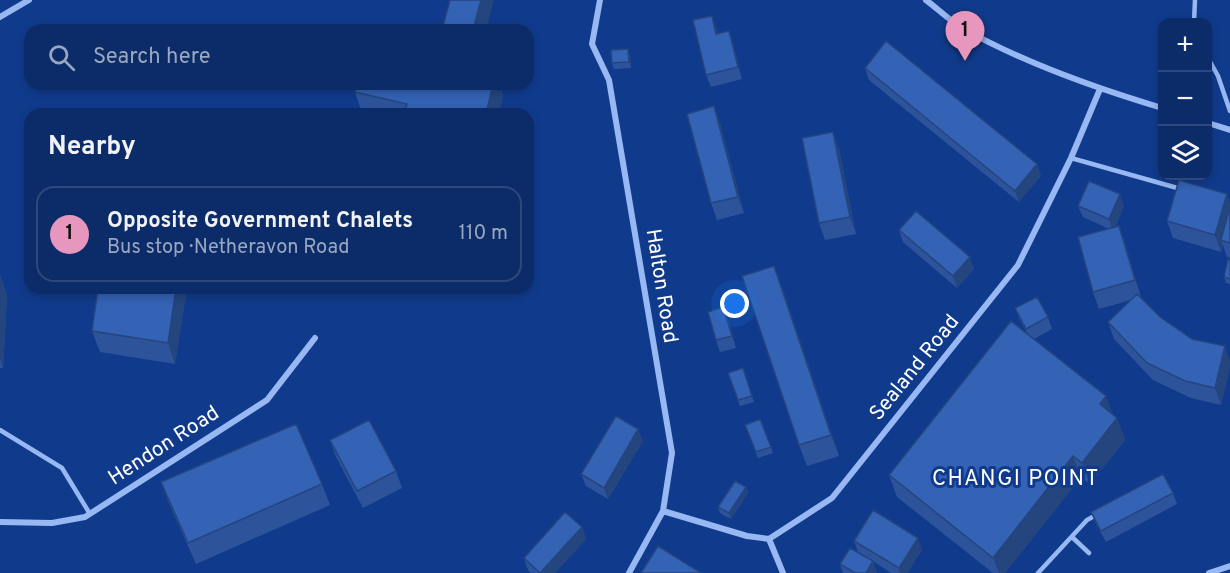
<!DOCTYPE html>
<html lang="en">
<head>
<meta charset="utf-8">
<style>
	body { margin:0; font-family:Overpass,sans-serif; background:#1a3871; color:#f1f3f6 }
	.controls { position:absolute; right:18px; top:18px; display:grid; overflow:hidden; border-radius:12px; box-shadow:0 3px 9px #0003 }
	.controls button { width:54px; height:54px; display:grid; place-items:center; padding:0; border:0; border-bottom:2px solid #2c487d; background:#0c2c69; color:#f1f3f6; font:30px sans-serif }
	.you { position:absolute; left:735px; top:304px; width:21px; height:21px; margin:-15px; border:4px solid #fff; border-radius:50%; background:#1a73e8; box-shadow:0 0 0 9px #1a73e833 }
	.badge { display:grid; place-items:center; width:39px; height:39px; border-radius:50%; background:#e797bd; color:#111; font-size:20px; font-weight:700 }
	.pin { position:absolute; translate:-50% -50px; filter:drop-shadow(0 2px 3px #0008) }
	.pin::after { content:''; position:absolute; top:32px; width:21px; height:18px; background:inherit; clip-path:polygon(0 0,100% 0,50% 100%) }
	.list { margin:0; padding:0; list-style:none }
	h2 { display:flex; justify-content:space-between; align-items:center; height:78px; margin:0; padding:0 24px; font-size:26px }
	h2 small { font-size:20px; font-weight:400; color:#9aa7c0 }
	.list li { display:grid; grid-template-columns:39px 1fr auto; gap:18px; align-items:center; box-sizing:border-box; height:96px; margin:0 12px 12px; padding:0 12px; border:2px solid #2c487d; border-radius:18px }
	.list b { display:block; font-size:22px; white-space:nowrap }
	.list p { margin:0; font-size:20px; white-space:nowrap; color:#9aa7c0 }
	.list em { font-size:20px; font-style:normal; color:#9aa7c0 }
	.icon { flex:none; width:33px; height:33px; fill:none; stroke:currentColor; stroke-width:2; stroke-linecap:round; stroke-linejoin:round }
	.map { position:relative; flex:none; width:1230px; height:573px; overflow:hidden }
	.search { position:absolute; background:#0c2c69; box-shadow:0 3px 9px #0003; left:24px; top:24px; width:510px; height:66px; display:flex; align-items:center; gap:15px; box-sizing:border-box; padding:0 21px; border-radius:18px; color:#9aa7c0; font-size:22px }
	.panel { position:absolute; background:#0c2c69; box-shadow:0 3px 9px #0003; left:24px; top:108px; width:510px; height:186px; border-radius:18px }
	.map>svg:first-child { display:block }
</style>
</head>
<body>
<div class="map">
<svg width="1230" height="573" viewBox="0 0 1230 573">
	<rect width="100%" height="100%" fill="#103b8c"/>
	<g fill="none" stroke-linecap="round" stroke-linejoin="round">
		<path stroke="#97b8f2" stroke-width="4.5" d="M1194,22L1195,0
			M1208,58L1218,76L1230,111
			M1071,158L1181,189
			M0,430L62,468L90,514
			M1072,537L1089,553
			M1038,573L1087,520L1098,514"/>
		<path stroke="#97b8f2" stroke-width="6" d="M600,0L592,44L609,80L672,453L663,511L629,573
			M926,0C938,9 949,20 962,28C1024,63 1095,88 1162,108
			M0,17L29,0
			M1208,123L1230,130
			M663,511L747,536L769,539L832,498L1018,265L1071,158L1100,89
			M0,522L52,523L85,517L267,400L315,338
			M769,539L783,573
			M1209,573L1230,566"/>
	</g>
	<path fill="#2d549b" d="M716,27L717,34L733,43L742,79L711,87L706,75Z
		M630,55L631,68L614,69L612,63Z
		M865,68L1037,164L1041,176L1019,202L869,80Z
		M357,84H499L503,96L499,114H367L362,113L355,92Z
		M720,123L744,213L717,220L711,203Z
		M839,149L856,234L825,240L819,223Z
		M1230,203V258L1227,257L1223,245L1221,252L1173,238L1167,221Z
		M1078,206H1124L1115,227L1125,243L1141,297L1160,317L1192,339L1230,361V367L1221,405L1191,398L1153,380L1114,339L1108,322L1131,300L1099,309L1093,292L1109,229L1083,217Z
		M899,230L974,269L957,288L903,242Z
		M1230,260V284L1226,283L1224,277Z
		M0,275L7,295L3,368H0Z
		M782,287L839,456L807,466L799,445Z
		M98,288H187L175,364L100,352L92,331Z
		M1015,308L1048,317L1052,329L1034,339L1117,418L1125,440L1090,484L1081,477L1005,573H993L897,497L889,475L1027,333L1020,320Z
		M728,319L736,348L720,352L716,340Z
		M743,368L754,402L740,406L728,373Z
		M760,419L773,453L758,458L745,425Z
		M330,440L396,471L402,488L363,508L336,457Z
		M643,441L608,499L586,486L581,474Z
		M161,482L322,484L330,505L196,564L169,503Z
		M748,493L731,519L720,513L718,507Z
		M1173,493L1177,504L1106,542L1096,524L1091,512Z
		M582,527L586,539L555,573H531L528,570L524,558Z
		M854,541L922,550L907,573H891L873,561L877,573H843L840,564L858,552Z"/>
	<path fill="#24457e" d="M481,0H494L486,30H473Z
		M712,16L716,27L720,46L716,34Z
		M729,31L733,43L742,79L738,67Z
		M628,49L630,55L631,68L629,62Z
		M493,84H499L503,96L499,114H486Z
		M714,106L720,123L744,213L738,197Z
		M833,132L839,149L856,234L850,217Z
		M1037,164L1041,176L1019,202L1015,191Z
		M1120,194L1124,206L1113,231L1109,219Z
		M1227,194L1230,203V220L1221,240L1223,245L1221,252L1215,235Z
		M1119,226L1125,243L1141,297L1135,280Z
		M970,257L974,269L957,288L953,276Z
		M774,266L782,287L839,456L831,435Z
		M0,275L7,295L3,368L0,359Z
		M176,288H187L175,364L168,343Z
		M723,307L728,319L736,348L732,336Z
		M1225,346L1230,361V367L1221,405L1215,388Z
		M1106,396L1114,417L1100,404Z
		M1117,418L1125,440L1090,484L1082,463Z
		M638,429L643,441L608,499L604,488Z
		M1073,456L1081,477L1005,573H999L993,558Z
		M746,487L748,493L731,519L729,513Z
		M582,527L586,539L555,573H540Z
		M918,538L922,550L907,573H900L899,568Z
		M873,561L877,573H866Z"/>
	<path fill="#3462b4" stroke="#24457e" stroke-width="1.5" d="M450,0H481L473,30H442Z
		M712,16L716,34L729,31L738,67L706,75L693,20Z
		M886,41L1037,164L1015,191L865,68Z
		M628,49L629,62L612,63L611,50Z
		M357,84H493L486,114H453L438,111L437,114H404L407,104L355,92Z
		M714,106L738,197L711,203L687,114Z
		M833,132L850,217L819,223L802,138Z
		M1179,180L1227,194L1215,235L1167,221Z
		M1089,181L1120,194L1109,219L1078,206Z
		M1230,207V243L1221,240Z
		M916,211L970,257L953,276L899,230Z
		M1119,226L1135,280L1093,292L1078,237Z
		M1228,259L1230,260V279L1224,277Z
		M774,266L831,435L799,445L742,276Z
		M98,288H176L168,343L92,331Z
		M1137,294L1160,317L1192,339L1225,346L1215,388L1185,381L1147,363L1108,322Z
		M1037,297L1048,317L1026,329L1015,308Z
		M723,307L732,336L716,340L708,312Z
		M1011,321L1106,396L1100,404L1117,418L1082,463L1073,456L993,558L889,475Z
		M743,368L752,396L738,400L728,373Z
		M616,416L638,429L604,488L581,474Z
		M760,419L771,447L756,452L745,425Z
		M369,420L396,471L357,491L330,440Z
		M296,424L322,484L188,543L161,482Z
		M1163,474L1173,493L1101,531L1091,512Z
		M735,481L746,487L729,513L718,507Z
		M873,510L918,538L899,568L854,541Z
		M565,512L582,527L540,573L524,558Z
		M658,546L701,573H641Z
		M850,548L873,561L866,573H855L840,564Z"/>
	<g text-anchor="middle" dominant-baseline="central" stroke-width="6" stroke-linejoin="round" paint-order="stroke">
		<g font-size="21" fill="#fff" stroke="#103b8c">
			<text transform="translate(661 286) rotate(81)">Halton Road</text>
			<text transform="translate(915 368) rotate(-51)">Sealand Road</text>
			<text transform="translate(164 446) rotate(-33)">Hendon Road</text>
		</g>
		<g font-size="22" letter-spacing="1.5" fill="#fff" stroke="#103b8c">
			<text x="1016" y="479">CHANGI POINT</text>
		</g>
	</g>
</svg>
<div class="controls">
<button>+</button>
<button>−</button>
<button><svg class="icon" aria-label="layers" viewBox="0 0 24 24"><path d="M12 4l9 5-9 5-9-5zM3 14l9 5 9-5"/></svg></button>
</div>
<div class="you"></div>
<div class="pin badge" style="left:965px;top:61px">1</div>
<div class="search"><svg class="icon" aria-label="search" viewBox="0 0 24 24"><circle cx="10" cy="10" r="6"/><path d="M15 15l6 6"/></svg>Search here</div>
<section class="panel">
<h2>Nearby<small></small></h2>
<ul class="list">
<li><span class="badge">1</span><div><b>Opposite Government Chalets</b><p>Bus stop · Netheravon Road</p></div><em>110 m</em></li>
</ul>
</section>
</div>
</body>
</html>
